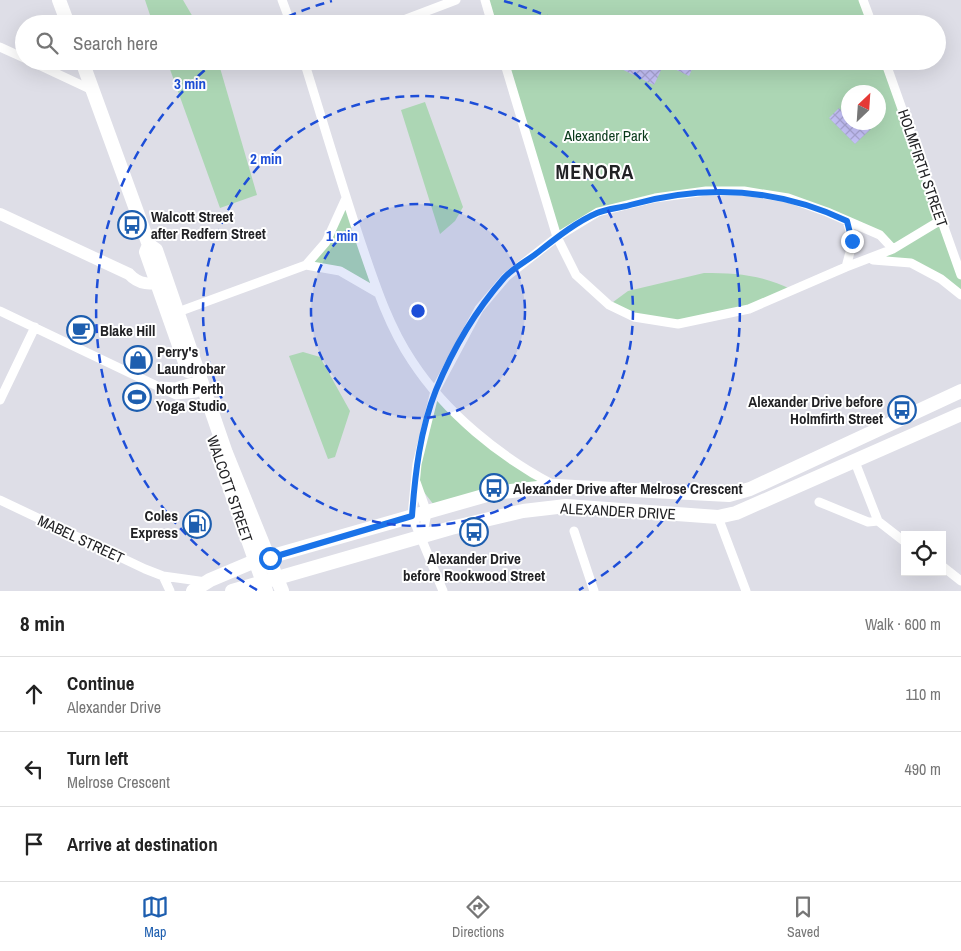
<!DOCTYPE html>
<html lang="en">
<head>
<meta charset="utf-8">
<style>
	body { margin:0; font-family:"Archivo Narrow",sans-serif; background:#f6f6f6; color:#222 }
	.controls { position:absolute; right:15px; bottom:15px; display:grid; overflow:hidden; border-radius:0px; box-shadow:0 5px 20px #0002 }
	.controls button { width:45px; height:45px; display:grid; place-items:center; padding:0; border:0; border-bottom:1px solid #e0e0e0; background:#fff; color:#222; font:25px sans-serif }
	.compass { position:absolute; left:841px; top:85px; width:45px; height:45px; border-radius:50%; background:#fff; box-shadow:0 5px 20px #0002; rotate:25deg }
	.stop { position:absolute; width:15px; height:15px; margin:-11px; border:4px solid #1a73e8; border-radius:50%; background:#fff }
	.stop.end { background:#1a73e8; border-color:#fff; box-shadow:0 1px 5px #0008 }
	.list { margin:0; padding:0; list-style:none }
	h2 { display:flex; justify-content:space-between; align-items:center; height:65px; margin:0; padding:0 20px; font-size:21px }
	h2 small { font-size:16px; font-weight:400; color:#767676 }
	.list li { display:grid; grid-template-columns:32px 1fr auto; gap:15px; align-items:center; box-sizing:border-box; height:75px; padding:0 20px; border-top:1px solid #e0e0e0 }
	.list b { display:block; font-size:19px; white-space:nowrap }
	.list p { margin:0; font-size:16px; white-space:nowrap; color:#767676 }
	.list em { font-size:16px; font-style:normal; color:#767676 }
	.icon { flex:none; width:28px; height:28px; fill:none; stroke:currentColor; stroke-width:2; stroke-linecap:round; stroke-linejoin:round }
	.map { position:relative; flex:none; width:961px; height:591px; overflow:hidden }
	.search { position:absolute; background:#fff; box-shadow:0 5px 20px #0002; left:15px; right:15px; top:15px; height:55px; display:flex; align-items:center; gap:12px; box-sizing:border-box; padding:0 18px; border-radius:28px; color:#767676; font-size:19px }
	.sheet { height:290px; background:#fff }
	nav { display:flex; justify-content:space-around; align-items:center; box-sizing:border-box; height:70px; border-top:1px solid #e0e0e0; background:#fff; font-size:14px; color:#767676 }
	nav a { display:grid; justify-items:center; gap:2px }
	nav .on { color:#1d5eaf }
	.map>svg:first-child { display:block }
</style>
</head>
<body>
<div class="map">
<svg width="961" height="591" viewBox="0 0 961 591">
	<defs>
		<pattern id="building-cross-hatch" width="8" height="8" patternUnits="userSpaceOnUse" patternTransform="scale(1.25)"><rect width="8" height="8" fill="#c6c2f9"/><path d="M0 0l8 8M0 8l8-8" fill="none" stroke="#aaa6d5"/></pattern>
	</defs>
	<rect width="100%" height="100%" fill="#dedee7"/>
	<path fill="#acd6b4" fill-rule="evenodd" d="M145,0H183L197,24H153Z
		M485,0H863L872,24H492Z
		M167,61H218L257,195L220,208Z
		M504,61H885L961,275V295L911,263L870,260L893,249L880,235L788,198L706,191L598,212L557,237ZM848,92H878V122H848Z
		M425,102L463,207L455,221L440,234L401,110Z
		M346,198L378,293L340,272L306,265L326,242Z
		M704,273C736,273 764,275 792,290L749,309L678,324L634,317L609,305L628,291Z
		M303,352L320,357L350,411L335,457L328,459L289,356Z
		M435,391L477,433L556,486L434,505L416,482Z"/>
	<path fill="url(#building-cross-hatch)" d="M605,61H687L694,65L689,76L664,64L654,85Z
		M839,108L848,117V122H853L857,127L865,122L871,129L855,144L829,118Z"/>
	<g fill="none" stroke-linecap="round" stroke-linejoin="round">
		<path stroke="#fff" stroke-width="9" d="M282,0L291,24
			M485,0L492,24
			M863,0L872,24
			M393,24L456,0
			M0,47L24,58
			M30,61L92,90
			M304,61C323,122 341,183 361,243C375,284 388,325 412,361C446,413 500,457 554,485
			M504,61L557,237L576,275L609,305L634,317L678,324L749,309L846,267L893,249L941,220
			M885,61L961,275
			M873,260L911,263L941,279L961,295
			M306,265L340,271L378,293
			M846,267L853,241L847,221
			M0,311L176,395L196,393L204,388
			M178,312L306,265L326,242L346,198
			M161,386L175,387L192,382L204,388
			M0,400L35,327
			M855,462L878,521L905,542
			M416,482L427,513L422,537
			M0,500L145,569L163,576L206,582
			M819,502L868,522L878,521
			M718,517L746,591
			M574,531L594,591
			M942,566L961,581
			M163,576L170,591
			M443,591L412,516L417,464L435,391L479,309L506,277L557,237L598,212L655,198L706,191H744L788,198L827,212L880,235L893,249"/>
		<path stroke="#fff" stroke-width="12" d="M0,214L129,274C140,286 151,284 166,282"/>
		<path stroke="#fff" stroke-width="14" d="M59,0L68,24
			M82,61L149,245L156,250L226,453L282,591
			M149,245L146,252L188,371
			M218,455L266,591
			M193,591L210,580L255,561L494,493L556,486L729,495L750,489L961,391
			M232,591L451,528L523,511L566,506L718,517L736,513L961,414"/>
	</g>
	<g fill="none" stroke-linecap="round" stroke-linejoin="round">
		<path stroke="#1a73e8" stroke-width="6" d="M270,558L412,516C415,474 420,430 436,390C452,351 476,310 504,278C513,268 527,261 537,253C555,239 576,222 597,213C606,209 620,208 630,205C704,184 777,188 847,221L852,241"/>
	</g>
	<circle cx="418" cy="311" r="107" fill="#1d4ed8" fill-opacity=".12"/>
	<g fill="none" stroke="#1d4ed8" stroke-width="2.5" stroke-dasharray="9 6">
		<circle cx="418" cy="311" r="107"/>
		<circle cx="418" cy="311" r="215"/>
		<path d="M257 590A322 322 0 0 1 213 63M274 23A322 322 0 0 1 332 1M504 1A322 322 0 0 1 562 23M623 63A322 322 0 0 1 579 590"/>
	</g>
	<defs>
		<symbol id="bus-ring" viewBox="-11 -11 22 22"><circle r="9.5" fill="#fff" stroke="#1d5eaf" stroke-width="1.5"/><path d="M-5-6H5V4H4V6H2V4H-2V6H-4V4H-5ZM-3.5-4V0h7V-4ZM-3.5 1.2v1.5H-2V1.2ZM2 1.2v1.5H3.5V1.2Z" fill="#1d5eaf"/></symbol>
		<symbol id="cafe-ring" viewBox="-11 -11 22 22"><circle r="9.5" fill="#fff" stroke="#1d5eaf" stroke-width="1.5"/><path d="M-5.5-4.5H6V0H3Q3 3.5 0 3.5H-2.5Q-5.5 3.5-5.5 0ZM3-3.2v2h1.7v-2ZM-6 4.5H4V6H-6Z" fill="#1d5eaf"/></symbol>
		<symbol id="shop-ring" viewBox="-11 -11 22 22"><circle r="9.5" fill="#fff" stroke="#1d5eaf" stroke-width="1.5"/><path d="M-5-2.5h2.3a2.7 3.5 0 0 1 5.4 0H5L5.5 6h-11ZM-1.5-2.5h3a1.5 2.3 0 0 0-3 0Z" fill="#1d5eaf"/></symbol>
		<symbol id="stadium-ring" viewBox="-11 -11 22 22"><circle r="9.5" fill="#fff" stroke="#1d5eaf" stroke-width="1.5"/><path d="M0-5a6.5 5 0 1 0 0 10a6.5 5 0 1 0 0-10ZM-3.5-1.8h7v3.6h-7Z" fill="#1d5eaf"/></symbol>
		<symbol id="fuel-ring" viewBox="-11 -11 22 22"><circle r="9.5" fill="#fff" stroke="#1d5eaf" stroke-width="1.5"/><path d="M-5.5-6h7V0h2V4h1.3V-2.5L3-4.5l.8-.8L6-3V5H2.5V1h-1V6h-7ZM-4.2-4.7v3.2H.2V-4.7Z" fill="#1d5eaf"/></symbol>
	</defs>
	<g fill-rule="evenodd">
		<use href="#bus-ring" x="116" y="209" width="32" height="32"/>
		<use href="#cafe-ring" x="65" y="314" width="32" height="32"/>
		<use href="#shop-ring" x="122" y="344" width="32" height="32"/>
		<use href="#stadium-ring" x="121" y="381" width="32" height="32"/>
		<use href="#bus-ring" x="886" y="394" width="32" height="32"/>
		<use href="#bus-ring" x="478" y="472" width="32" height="32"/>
		<use href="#fuel-ring" x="181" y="508" width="32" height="32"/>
		<use href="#bus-ring" x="458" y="516" width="32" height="32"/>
	</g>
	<g text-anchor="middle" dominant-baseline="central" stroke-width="4" stroke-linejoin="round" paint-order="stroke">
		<g font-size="15" fill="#09391a" stroke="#fff">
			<text x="606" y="135">Alexander Park</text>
		</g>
		<g font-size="15" fill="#222225" stroke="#fff">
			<text transform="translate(923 168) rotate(71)">HOLMFIRTH STREET</text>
			<text transform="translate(230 489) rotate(71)">WALCOTT STREET</text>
			<text transform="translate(618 511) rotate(3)">ALEXANDER DRIVE</text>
			<text transform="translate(81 539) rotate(25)">MABEL STREET</text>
		</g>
		<g font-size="15" font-weight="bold" fill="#222225" stroke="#fff" text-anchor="start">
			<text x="151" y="216">Walcott Street<tspan x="151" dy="17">after Redfern Street</tspan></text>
			<text x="100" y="330">Blake Hill</text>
			<text x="157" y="351">Perry's<tspan x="157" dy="17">Laundrobar</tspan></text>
			<text x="156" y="388">North Perth<tspan x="156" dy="17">Yoga Studio</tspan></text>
			<text x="883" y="401" text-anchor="end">Alexander Drive before<tspan x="883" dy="17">Holmfirth Street</tspan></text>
			<text x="513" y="488">Alexander Drive after Melrose Crescent</text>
			<text x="178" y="515" text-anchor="end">Coles<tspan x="178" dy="17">Express</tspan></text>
			<text x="474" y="558" text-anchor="middle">Alexander Drive<tspan x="474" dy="17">before Rookwood Street</tspan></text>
		</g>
		<g font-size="20" font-weight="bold" letter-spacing="1" fill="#222225" stroke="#fff">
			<text x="595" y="171">MENORA</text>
		</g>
	</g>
	<circle cx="418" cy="311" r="8" fill="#1d4ed8" stroke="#fff" stroke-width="2.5"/>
	<g font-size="15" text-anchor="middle" font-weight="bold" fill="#1d4ed8" stroke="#fff" stroke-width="4" stroke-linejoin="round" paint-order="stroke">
		<text x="190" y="89">3 min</text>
		<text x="266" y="164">2 min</text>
		<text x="342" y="241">1 min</text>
	</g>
</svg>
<div class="controls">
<button><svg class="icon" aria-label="locate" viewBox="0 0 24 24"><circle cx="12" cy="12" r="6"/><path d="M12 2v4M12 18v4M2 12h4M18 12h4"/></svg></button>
</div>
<svg class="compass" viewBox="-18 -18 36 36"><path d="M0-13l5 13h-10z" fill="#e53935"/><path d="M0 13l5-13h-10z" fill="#767676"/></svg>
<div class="stop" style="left:270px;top:558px"></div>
<div class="stop end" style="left:852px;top:241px"></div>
<div class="search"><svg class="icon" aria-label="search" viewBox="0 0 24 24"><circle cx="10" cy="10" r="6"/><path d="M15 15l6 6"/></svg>Search here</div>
</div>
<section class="sheet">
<h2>8 min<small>Walk · 600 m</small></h2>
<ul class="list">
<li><svg class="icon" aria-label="ahead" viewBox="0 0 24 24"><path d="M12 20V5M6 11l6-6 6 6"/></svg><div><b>Continue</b><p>Alexander Drive</p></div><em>110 m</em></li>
<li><svg class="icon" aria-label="left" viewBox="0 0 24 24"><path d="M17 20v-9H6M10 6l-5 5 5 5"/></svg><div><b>Turn left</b><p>Melrose Crescent</p></div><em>490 m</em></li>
<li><svg class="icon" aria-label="arrive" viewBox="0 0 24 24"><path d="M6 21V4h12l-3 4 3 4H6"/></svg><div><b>Arrive at destination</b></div></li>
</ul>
</section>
<nav>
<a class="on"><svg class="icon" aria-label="map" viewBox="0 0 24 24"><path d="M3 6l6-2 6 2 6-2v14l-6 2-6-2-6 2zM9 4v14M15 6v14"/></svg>Map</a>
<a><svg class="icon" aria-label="directions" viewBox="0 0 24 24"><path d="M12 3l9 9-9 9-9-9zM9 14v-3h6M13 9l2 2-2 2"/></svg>Directions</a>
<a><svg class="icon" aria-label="saved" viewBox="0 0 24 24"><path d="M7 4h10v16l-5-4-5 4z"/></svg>Saved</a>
</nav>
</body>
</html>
